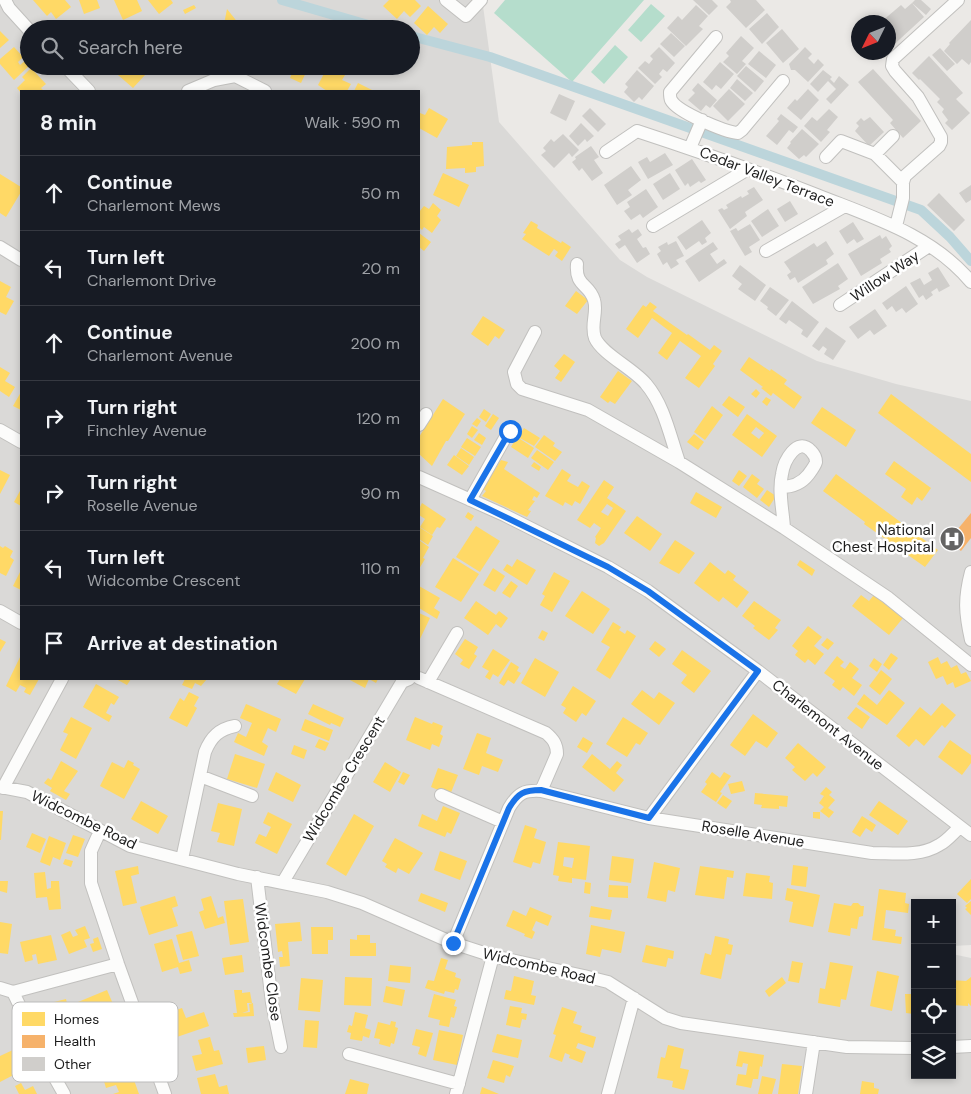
<!DOCTYPE html>
<html lang="en">
<head>
<meta charset="utf-8">
<style>
	body { margin:0; font-family:"DM Sans",sans-serif; background:#20242c; color:#f1f3f6 }
	.controls { position:absolute; right:15px; bottom:15px; display:grid; overflow:hidden; border-radius:0px; box-shadow:0 2px 8px #0003 }
	.controls button { width:45px; height:45px; display:grid; place-items:center; padding:0; border:0; border-bottom:1px solid #363941; background:#171b24; color:#f1f3f6; font:25px sans-serif }
	.compass { position:absolute; left:851px; top:15px; width:45px; height:45px; border-radius:50%; background:#171b24; box-shadow:0 2px 8px #0003; rotate:227deg }
	.stop { position:absolute; width:15px; height:15px; margin:-11px; border:4px solid #1a73e8; border-radius:50%; background:#fff }
	.stop.end { background:#1a73e8; border-color:#fff; box-shadow:0 1px 5px #0008 }
	.list { margin:0; padding:0; list-style:none }
	h2 { display:flex; justify-content:space-between; align-items:center; height:65px; margin:0; padding:0 20px; font-size:21px }
	h2 small { font-size:16px; font-weight:400; color:#9ea1a6 }
	.list li { display:grid; grid-template-columns:32px 1fr auto; gap:15px; align-items:center; box-sizing:border-box; height:75px; padding:0 20px; border-top:1px solid #363941 }
	.list b { display:block; font-size:19px; white-space:nowrap }
	.list p { margin:0; font-size:16px; white-space:nowrap; color:#9ea1a6 }
	.list em { font-size:16px; font-style:normal; color:#9ea1a6 }
	.icon { flex:none; width:28px; height:28px; fill:none; stroke:currentColor; stroke-width:2; stroke-linecap:round; stroke-linejoin:round }
	.map { position:relative; flex:none; width:971px; height:1094px; overflow:hidden }
	.search { position:absolute; background:#171b24; box-shadow:0 2px 8px #0003; left:20px; top:20px; width:400px; height:55px; display:flex; align-items:center; gap:12px; box-sizing:border-box; padding:0 18px; border-radius:28px; color:#9ea1a6; font-size:19px }
	.panel { position:absolute; background:#171b24; box-shadow:0 2px 8px #0003; left:20px; top:90px; width:400px; height:590px; border-radius:0px }
	.map>svg:first-child { display:block }
</style>
</head>
<body>
<div class="map">
<svg width="971" height="1094" viewBox="0 0 971 1094">
	<rect width="100%" height="100%" fill="#ebe9e6"/>
	<path fill="#dad9d7" fill-rule="evenodd" d="M0,0H286L295,5L287,0H488L483,6L499,122L620,260L647,277L817,361L896,384L971,401V945L952,946V903H915V1075H952V954L971,958V1094H0ZM29,29H411V66H29ZM21,91H419V679H21Z"/>
	<path fill="#b5ddcc" d="M505,0H644L572,82L494,13Z
		M651,4L665,16L641,42L628,30Z
		M615,45L628,57L604,84L591,72Z"/>
	<path fill="#ffd966" fill-rule="evenodd" d="M33,0H65L71,7L56,19L51,12L47,16Z
		M79,0H97L100,8L84,14Z
		M114,0H137L142,11L123,20Z
		M148,0H171L173,3L159,14Z
		M389,0H415L421,6L410,17L404,11L397,19L383,6Z
		M194,5L196,8L185,14L183,10Z
		M428,6L448,24L440,33L434,27L427,35L414,23Z
		M227,9L243,29H223Z
		M0,31L9,40L0,48Z
		M14,47L23,57L18,62L20,65L27,59L29,60V66L14,80L0,64V59Z
		M126,66H136L145,75L133,88L118,75Z
		M295,66H309L301,83L290,78Z
		M328,66L345,75L342,80L351,84L347,91H327L318,85Z
		M31,68L46,84L41,88L44,91H21V93L17,88L25,80L22,77Z
		M358,83L374,91H354Z
		M429,108L448,119L437,138L419,128V115L420,113L425,115Z
		M472,142H483L484,166L476,167V172L465,173V168L446,169L447,147L472,145Z
		M443,173L469,185L459,207L433,195Z
		M0,174L21,187V192L6,217L0,213Z
		M433,203L441,210L437,216L441,220L432,233L424,227L422,230L419,227V212L424,206L429,209Z
		M531,221L538,225L537,228L561,243L562,241L571,247L562,261L555,256L558,252L554,249L549,256L522,239L526,234L523,233Z
		M419,233L431,242L424,251L419,247Z
		M0,281L11,287L6,297L14,301L6,315L0,312Z
		M576,291L588,300L577,314L565,306Z
		M650,302L657,307L653,311L687,335L688,334L710,350L714,345L722,351L713,364L715,366L699,388L685,378L701,356L680,341L667,360L658,353L672,333L652,318L638,338L626,329L643,305L646,307Z
		M483,316L505,330L499,339L495,336L488,346L471,334Z
		M564,354L575,362L561,382L555,378L560,371L554,366Z
		M749,357L770,371L771,369L787,380L784,384L802,397L794,409L773,393L771,396L761,388L763,387L740,370Z
		M0,367L10,373L5,381L15,387L9,397L0,391Z
		M618,371L632,381L615,404L610,401L608,403L600,397Z
		M756,389L760,393L756,398L751,394Z
		M21,392V410L13,406Z
		M891,394L971,454V482L878,413Z
		M729,396L745,407L738,417L722,405Z
		M766,397L771,400L767,406L762,402Z
		M443,399L465,414L448,441H446L432,466L419,454V437Z
		M712,406L723,415L705,440L694,432Z
		M822,407L856,430L846,447L811,423Z
		M484,409L491,414L486,422L479,417Z
		M493,414L499,418L491,430L485,426Z
		M747,414L777,436L762,457L732,435ZM756,427L764,433L759,439L751,433Z
		M477,418L481,421L477,427L472,424Z
		M472,426L478,430L472,438L467,434Z
		M524,428L540,438L534,446L518,437Z
		M479,433L486,438L482,445L474,440Z
		M694,434L704,442L698,450L687,442Z
		M544,435L555,443L553,446L562,452L555,461L535,447Z
		M517,437L534,448L528,458L511,447Z
		M467,438L481,447L475,456L461,447Z
		M461,448L474,457L469,465L456,456Z
		M537,450L554,462L548,470L531,458Z
		M454,455L469,466L462,475L447,465Z
		M501,460L508,462L504,469L540,493L537,498L534,496L532,500L535,501L528,510L531,511L527,517L482,496L486,491L483,489Z
		M894,461L931,488L922,501L917,497L912,505L901,497L906,489L885,474Z
		M534,462L541,467L539,471L531,466Z
		M562,469L571,475L567,481L578,487L582,481L590,486L580,504L575,501L572,506L565,502L563,506L545,496Z
		M0,470L10,475L0,494Z
		M739,470L747,476L739,486L732,481Z
		M752,474L760,480L757,484L764,489L757,498L743,487Z
		M836,474L938,550L925,567L864,524L865,522L823,491Z
		M604,480L614,487L607,498L626,511L604,543L599,546L595,543L596,538L595,537L601,528L594,523L590,528L577,520ZM607,504L613,508L608,516L601,512Z
		M21,489V506L14,502Z
		M767,490L776,496L769,507L760,500Z
		M696,492L722,507L716,518L690,503Z
		M422,503L446,519L440,528L437,527L432,535L420,527L425,519L419,515V509Z
		M468,512L474,516L471,521L465,517Z
		M637,516L662,534L650,551L624,533Z
		M476,526L500,541L480,572L456,557Z
		M419,527L433,536L428,545L419,539Z
		M419,540L429,547L423,558L425,559L419,569Z
		M675,540L695,553L679,574L659,563Z
		M0,546L3,548L5,546L13,551L10,557L14,560L6,576L0,573Z
		M453,558L479,574L461,602L435,587Z
		M517,559L536,570L527,585L503,570L507,564L512,567Z
		M800,560L815,570L812,576L797,565Z
		M710,562L725,574L728,570L736,576L733,580L749,592L737,608L723,597L719,602L694,583Z
		M493,568L505,576L495,592L483,585Z
		M21,570V590L13,586Z
		M554,572L570,581L552,612L540,605L545,596L542,594Z
		M511,581L518,586L510,598L502,593Z
		M419,586L440,598L434,608L440,612L437,619L419,608Z
		M582,591L610,609L593,634L565,616Z
		M861,595L869,601L874,595L903,618L889,635L852,606Z
		M476,601L496,615L499,611L508,618L501,628L496,624L488,635L464,618Z
		M754,601L781,620L775,628L778,630L769,640L753,628L755,626L742,616Z
		M419,613L430,618L420,639L419,638Z
		M613,622L621,627L619,630L625,634L627,630L636,636L610,679L596,670L610,647L601,642Z
		M808,626L822,637L814,646L824,654L815,665L808,659L805,663L795,655L798,651L792,646Z
		M542,630L548,633L544,641L538,638Z
		M827,638L834,643L828,650L821,645Z
		M0,639L6,642L0,652Z
		M465,639L478,647L474,654L477,656L469,669L460,664L463,660L455,654Z
		M655,641L666,649L659,657L649,649Z
		M493,649L510,660L498,677L493,674L490,680L485,677L489,671L482,667Z
		M682,650L711,671L694,693L681,683L687,675L672,664Z
		M891,653L898,658L889,670L883,665Z
		M21,655V679H39L30,695L24,692L26,688L20,685L16,692L6,686Z
		M837,656L844,662L840,666L845,669L850,662L859,669L852,678L862,685L854,696L843,687L840,691L832,685L835,681L824,673Z
		M938,657L941,664L947,661L951,668L957,665L961,674L966,672L971,681L955,688L953,682L947,685L943,676L936,679L928,662Z
		M535,658L559,672L545,697L521,683Z
		M874,658L882,664L877,672L869,666Z
		M511,662L519,667L517,671L521,673L514,684L508,680L504,686L499,683Z
		M881,670L892,679L880,695L869,686Z
		M116,679H131L127,685Z
		M185,679H207L201,686L195,683L192,689L182,685Z
		M280,679H305L296,694L277,684Z
		M348,679H378L376,683L369,679L365,688Z
		M96,684L119,697L114,705L111,703L106,713L112,716L109,722L83,707Z
		M573,686L596,701L586,716L582,713L576,722L563,713L566,708L561,705Z
		M642,690L654,699L659,692L675,703L659,725L631,704Z
		M889,690L905,703L887,725L857,704L864,694L877,705Z
		M189,692L199,697L194,706L197,708L187,727L169,718L180,698L184,701Z
		M942,703L956,715L945,728L942,725L924,746L916,739L909,747L896,736L920,707L931,716Z
		M246,704L281,719L276,732L268,728L262,742L268,746L264,756L234,742L238,733L246,737L252,723L240,718Z
		M313,704L344,718L340,727L331,723L330,725L308,714Z
		M856,707L870,717L862,729L847,718Z
		M753,714L778,733L767,748L756,741L745,756L730,745Z
		M71,717L92,728L76,759L60,750L68,734L63,732Z
		M415,717L432,724L433,722L443,726L440,734L443,736L439,747L432,744L430,750L406,740Z
		M623,717L648,733L640,745L636,743L627,757L606,744Z
		M305,719L333,730L329,741L301,730Z
		M477,733L491,738L486,753L503,760L498,772L482,766L479,775L463,769Z
		M583,737L593,743L587,753L577,747Z
		M319,739L329,743L325,751L315,747Z
		M950,740L971,755V763L962,775L938,757Z
		M798,743L826,767L817,777L813,773L805,781L792,770L795,767L785,758Z
		M294,745L307,750L304,759L291,754Z
		M235,754L265,764L257,788L227,779Z
		M592,754L610,769L617,761L622,765L616,773L624,780L614,792L582,767Z
		M128,760L134,763L133,765L140,769L124,799L100,786L112,762L124,768Z
		M61,761L78,771L64,791L70,794L66,800L50,791L52,788L44,783L48,778L51,780Z
		M385,762L401,772L390,792L373,782Z
		M438,768L458,775L450,795L431,787Z
		M276,772L301,785L293,802L268,790Z
		M403,772L410,775L404,785L398,782Z
		M712,772L720,778L724,772L731,776L720,792L722,793L716,802L701,792L707,784L705,782Z
		M742,781L745,791L731,794L728,784Z
		M826,787L832,792L829,795L835,800L828,808L834,812L829,818L820,811L824,807L819,803L824,796L820,794Z
		M755,793L788,796L787,807L779,806V809L761,808L762,805L754,804Z
		M723,795L732,801L726,809L717,803Z
		M141,801L168,816L158,834L131,819Z
		M879,801L908,821L898,835L869,815Z
		M218,803L242,809L234,846L217,842L220,833L211,831Z
		M443,806L460,813L451,834L447,832L445,837L418,826L422,814L437,821Z
		M0,811H3L1,840H0Z
		M268,812L292,824L277,854L255,843L259,834L266,837L271,827L263,823Z
		M813,812H820V819L813,818Z
		M354,814L374,826L346,876L326,864Z
		M862,816L876,825L872,832L866,828L860,837L852,832Z
		M525,825L537,829L534,838L546,842L540,864L533,862L531,868L513,862Z
		M32,833L46,839L40,853L26,847Z
		M73,835L85,839L78,857L66,853Z
		M49,836L66,843L60,860L53,857L50,866L40,862Z
		M395,838L423,853L409,874L398,868L396,873L385,867L387,864L382,861Z
		M558,842L590,846L586,880L572,878V883L558,881L559,876L553,875ZM564,857L574,858L572,868L563,866Z
		M440,851L467,861L460,880L434,870Z
		M612,856L634,859L631,883L609,880Z
		M65,859L73,861L71,867L63,864Z
		M654,862L680,868L675,892L668,890L666,902L647,898Z
		M793,865L808,867L806,887L791,885Z
		M138,866L139,874L131,876L137,903L123,906L115,871Z
		M700,866L734,871L733,878L727,877L724,899L695,895Z
		M45,872L47,889L51,888V881H59L61,909L49,910L47,897L36,898L34,873Z
		M746,873L770,876L769,882L773,883L772,899L743,896Z
		M971,879V899L967,903L957,894Z
		M0,881H8L7,893L0,891Z
		M585,882L591,883L590,894L584,893Z
		M609,885L628,886V898L608,897Z
		M787,888L820,895L813,927L789,922L793,902L785,900Z
		M879,889L906,893L905,903L909,904L908,913L886,910L884,928L896,930L895,936L902,937L901,944L872,940Z
		M421,893L448,903L445,912L418,901Z
		M175,896L178,906L172,908L178,926L149,935L140,907Z
		M211,896L218,918L223,916L225,923L205,929L199,912L204,910L201,899Z
		M243,899L249,942L230,945L224,901Z
		M971,901V915L965,909L967,908L965,906Z
		M834,903L851,906L853,903H858L861,906H864L863,916L859,917L857,929L851,928L850,936L828,932Z
		M591,906L612,910L610,920L589,917Z
		M530,907L552,916L548,926L536,921L532,930L535,932L532,939L524,936L525,934L506,926L513,910L526,916Z
		M0,922L12,924L8,954L0,953Z
		M300,922L302,941L288,942L290,966L280,967L279,957H283L282,951L278,952L275,924Z
		M591,925L625,932L621,953L602,949L600,957L586,954Z
		M85,926L90,938L84,940L87,947L69,954L61,935L70,931L73,937L78,935L75,930Z
		M311,927H333V940H328V954H312Z
		M192,931L199,956L183,960L176,935Z
		M51,935L57,960L38,964L36,954L32,955L33,960L25,962L20,942Z
		M357,935H370V943H376V956H350V939L357,940Z
		M715,936L729,939L728,944L733,945L731,955L726,954L721,979L700,974L705,953L711,955Z
		M98,937L102,949L93,952L90,944L94,943L93,939Z
		M172,939L179,963L189,960L192,971L180,974L178,967L162,972L154,944Z
		M646,945L674,951L673,959L668,958L666,967L642,962Z
		M242,955L244,972L225,975L222,958Z
		M441,958L448,960L445,969L456,973L455,977L461,979L458,990L455,989L454,993L445,991L444,994L425,988L428,980L434,981Z
		M792,961L803,963L799,983L788,981Z
		M830,962L853,966L846,1000L841,999L840,1007L818,1003L820,988L825,989Z
		M390,965L411,967L410,983L388,981Z
		M877,971L899,976L892,1011L870,1006Z
		M514,976L534,981L531,995L536,996L534,1005L504,999L506,990L511,991Z
		M345,977L372,978L371,1006L344,1005Z
		M782,977L786,983L769,997L765,991Z
		M971,977V1006L968,1003V1006L952,1005V980L966,981Z
		M301,978L323,980L320,1012L298,1010Z
		M386,986L405,990L402,1006L383,1002Z
		M107,990L119,1018L106,1024L104,1019L88,1026L78,1002Z
		M234,990H242V993L250,992L252,1003H247L248,1011L242,1013L250,1012L249,1004L253,1003L254,1016L234,1017L233,1013H237Z
		M434,994L456,1000L454,1006L457,1007L454,1018L451,1017L449,1027L439,1025L440,1020L428,1017Z
		M905,994H915L914,1014L906,1013Z
		M66,999L74,1033L64,1035L67,1044L57,1046L46,1004Z
		M510,1006L522,1008L521,1013L527,1014L526,1020L522,1019L520,1028L506,1025Z
		M562,1007L577,1012L573,1023L582,1026L580,1032L596,1037L593,1048L578,1043L576,1048L586,1052L582,1063L569,1058L570,1055L565,1053L562,1062L549,1057L556,1035L553,1034Z
		M182,1008L186,1018L204,1012L209,1026L174,1038L171,1031L168,1032L167,1027L172,1026L167,1013Z
		M355,1012L368,1015L365,1028L371,1030L369,1038L363,1036L362,1041L350,1039L351,1033L347,1032L349,1025L352,1026Z
		M305,1020L319,1021L317,1048L303,1047Z
		M391,1021L396,1022L395,1027L398,1028L394,1044L391,1043L390,1047L379,1044L380,1039L374,1038L378,1022L390,1025Z
		M416,1029L433,1033L426,1057L418,1054L420,1047L412,1045Z
		M439,1030L463,1035L457,1065L433,1060Z
		M497,1034L522,1040L518,1058L492,1052Z
		M210,1037L214,1051L219,1050L223,1064L196,1071L192,1056L202,1054L198,1040Z
		M668,1045L684,1049L680,1068L689,1070L684,1090L672,1087L673,1081L657,1078L661,1057L665,1058Z
		M264,1046L266,1060L248,1063L246,1048Z
		M15,1049L25,1069L0,1082V1056Z
		M739,1051L764,1055L762,1067L760,1066L758,1079H753L751,1088L736,1085L738,1074L746,1075L748,1064L743,1063L742,1067L736,1066Z
		M493,1060L514,1066L510,1077L506,1075L504,1083L487,1078Z
		M782,1064L802,1066L798,1094H778Z
		M130,1069L139,1094H113L119,1092L116,1085L106,1088L103,1078Z
		M215,1074L219,1087L227,1085L229,1094H201L197,1078Z
		M762,1076L776,1079L772,1094H758Z
		M350,1079L369,1084L367,1094H345Z
		M862,1081L874,1083V1088L879,1089L878,1094H860Z
		M21,1083L25,1090L33,1086L37,1094H19L15,1086Z
		M482,1087L499,1094H480Z"/>
	<path fill="#f6b26b" d="M971,513V538L961,551L948,541Z"/>
	<g fill="none" stroke-linecap="round" stroke-linejoin="round">
		<path stroke="#bcd5db" stroke-width="10" d="M282,0L382,29
			M411,36L490,57L921,210L950,237L971,261"/>
	</g>
	<path fill="#d0cecb" d="M693,0H712L718,6L709,15Z
		M730,0H756L765,10L746,28L726,7L731,2Z
		M915,0H921L931,9L926,15L912,3Z
		M912,3L924,17L888,50V22H881L901,5L905,9Z
		M696,5L708,16L699,26L703,29L686,46L667,28L678,16L682,20Z
		M767,13L779,27L762,44L749,29Z
		M971,20V62L969,65L962,59L957,64L944,51L950,44L949,43Z
		M782,29L799,49L783,63L766,43Z
		M671,33L685,46L674,57L660,44Z
		M741,36L754,48L742,61L746,64L737,74L723,62L729,56L726,53Z
		M659,47L675,63L667,72L663,69L659,74L662,77L655,84L638,68L645,61L649,64L653,59L650,56Z
		M805,47L812,54L808,58L814,64L818,59L824,65L808,82L795,70H791L789,64Z
		M940,48L955,64L947,71L932,55Z
		M759,51L776,65L766,78L748,64Z
		M929,56L963,93L956,99L970,113L952,130L945,123L948,120L942,112L944,109L937,102L940,99L920,79L919,80L912,73Z
		M720,62L734,74L721,89L716,85L712,90L703,82Z
		M746,66L764,81L755,92L737,76Z
		M873,69L921,121L903,138L890,123L893,120L858,82Z
		M637,70L654,86L642,100L639,97L634,102L624,92L628,87L625,84Z
		M823,70L832,77L830,79L834,83L839,76L849,85L831,104L826,99L836,89L828,81L818,92L810,84Z
		M737,79L753,93L745,101L730,88Z
		M698,83L717,100L710,108L706,105L701,111L688,100L695,93L692,90Z
		M729,89L745,104L728,121L713,106Z
		M808,89L819,100L801,120L787,108L795,99L797,101Z
		M559,94L575,101L566,121L550,113Z
		M590,108L606,124L598,132L582,116Z
		M829,109L838,117L827,130L830,132L821,142L804,126L812,117L817,121Z
		M781,114L798,127L793,133L789,130L777,145L766,136L779,121L777,119Z
		M870,117L884,132L869,146L855,131L859,126L856,123L861,118L864,121Z
		M581,123L594,136L587,142L585,139L578,146L569,136Z
		M802,129L819,144L806,157L804,155L799,159L787,148L791,143L790,142Z
		M563,134L579,150L572,157L569,153L554,168L541,155L546,151L543,148L551,139L554,142Z
		M591,146L599,157L594,160L603,173L592,181L582,168L579,171L572,162L576,159L575,157Z
		M665,153L673,165L648,179L638,162L647,157L650,162Z
		M692,159L706,180L701,183L699,181L690,187L688,183L685,186L675,170Z
		M631,166L641,180L628,190L632,195L617,205L604,185Z
		M670,173L680,189L663,200L653,184Z
		M971,185V200L966,203L959,193Z
		M754,187L763,200L745,212L747,216L730,229L718,210L722,208L724,210L728,208L726,205L741,196L742,198L749,194L747,191Z
		M646,189L658,207L643,218L640,214L631,220L624,211L630,207L627,202Z
		M939,193L965,220L954,231L927,205Z
		M790,201L798,214L785,222L777,209Z
		M768,209L779,226L762,237L751,221Z
		M702,220L711,233L705,238L707,242L702,245L699,241L686,250L677,237Z
		M853,222L864,239L857,243L854,239L847,244L839,231Z
		M750,224L760,240L749,247L752,252L745,256L730,231L736,228L738,231Z
		M629,229L632,233L638,229L642,235L637,239L643,248L646,247L650,254L637,263L625,245L619,249L615,244L621,240L618,236Z
		M880,235L882,239L886,236L892,246L889,249L891,252L880,259L882,263L861,276L848,254Z
		M676,241L684,256L676,260L679,264L671,269L667,262L663,265L657,254L661,251L658,247L667,242L668,245Z
		M826,241L834,254L826,260L828,264L798,283L795,277L790,280L787,275L791,272L784,262L814,243L817,247Z
		M713,242L718,249L710,254L717,264L724,259L727,263L699,282L685,261Z
		M838,263L848,279L838,286L840,289L813,304L802,287Z
		M740,265L766,285L755,301L738,289L742,284L732,276Z
		M938,267L950,286L939,292L937,288L931,292L933,295L926,300L923,295L919,298L910,283L920,278L924,285L932,280L928,273Z
		M906,286L918,304L906,313L902,308L896,312L892,306L887,310L882,303Z
		M770,287L789,300L776,316L767,309L768,307L760,301Z
		M792,301L819,322L807,338L801,334L803,330L789,320L786,324L779,319Z
		M875,309L887,326L874,335L870,330L858,339L849,327Z
		M826,327L846,341L833,360L824,354L827,349L823,346L819,351L812,346Z"/>
	<g fill="none" stroke-linecap="round" stroke-linejoin="round">
		<defs>
			<path id="minor" d="M5,0L9,8L29,30
				M446,0L466,16L481,0
				M716,37L670,92C670,94 670,98 671,100C677,112 725,132 738,133L742,130L783,81
				M65,66L89,91
				M188,91L214,80L235,76L265,91
				M690,148L702,120
				M606,152L637,131C698,151 758,172 817,195C872,217 932,235 971,282
				M875,154L893,136
				M826,157L841,141L875,154L903,182
				M653,226L748,169
				M896,226L903,198V182L905,176L939,146L941,142V137L918,97L895,71L892,66L893,59L958,0
				M0,247L21,260
				M766,251L845,206
				M577,264C575,287 589,283 594,300C598,312 590,325 595,338C602,354 634,369 646,384C664,405 670,436 679,462
				M840,305L929,246
				M535,332L514,372L517,384L522,389L588,410L679,462L784,528L887,597L971,665
				M419,425L426,414
				M0,430L21,442
				M419,477L502,514L608,567L648,591L758,671L971,835
				M781,487C792,487 801,484 808,475C811,471 815,466 816,462C816,458 814,454 811,451C797,436 784,461 782,474C778,491 783,510 784,528
				M470,500L509,431
				M971,572C964,599 965,613 971,640
				M0,611L21,623
				M419,678L546,733C553,739 557,744 557,754L541,791C524,790 518,793 509,808L453,943
				M428,682L457,633
				M200,776L252,796
				M0,787L27,792L130,846L238,874L327,892L362,903L453,943L493,956L584,976L608,982L665,1018L681,1023L847,1047L915,1048
				M3,788L62,679
				M541,791L649,818L872,853C894,853 920,857 939,845C947,841 953,833 960,827
				M441,795L503,822
				M649,818L758,671
				M100,831L91,851V883L118,964L165,1094
				M182,859L205,752C211,737 219,729 235,726
				M257,877L272,1003L281,1047
				M283,882L402,682L409,679
				M0,988L13,992
				M13,992L51,1071L64,1094
				M13,992L118,964
				M952,1047L971,1046
				M349,1054L459,1084
				M456,1094L493,956
				M608,1094L634,998
				M806,1094L814,1042"/>
		</defs>
		<use href="#minor" stroke="#c1c0be" stroke-width="14"/>
		<use href="#minor" stroke="#fcfcfb" stroke-width="12"/>
	</g>
	<g fill="none" stroke-linecap="round" stroke-linejoin="round">
		<path stroke="#1a73e8" stroke-width="6" d="M453,943L509,808C518,793 524,790 541,790L649,818L758,671L648,591L608,567L470,500L510,431"/>
	</g>
	<defs>
		<symbol id="hospital-disc" viewBox="-11 -11 22 22"><circle r="9.5" fill="#656463" stroke="#fff"/><path d="M-5-5h3v3.5h4V-5h3V5h-3V1.5h-4V5h-3Z" fill="#fff"/></symbol>
	</defs>
	<g fill-rule="evenodd">
		<use href="#hospital-disc" x="938" y="525" width="28" height="28"/>
	</g>
	<g text-anchor="middle" dominant-baseline="central" stroke-width="5" stroke-linejoin="round" paint-order="stroke">
		<g font-size="15" fill="#1d1d1d" stroke="#fff">
			<text transform="translate(767 177) rotate(21)">Cedar Valley Terrace</text>
			<text transform="translate(885 276) rotate(-34)">Willow Way</text>
			<text transform="translate(828 725) rotate(38)">Charlemont Avenue</text>
			<text transform="translate(344 779) rotate(-59)">Widcombe Crescent</text>
			<text transform="translate(84 820) rotate(26)">Widcombe Road</text>
			<text transform="translate(753 834) rotate(9)">Roselle Avenue</text>
			<text transform="translate(268 962) rotate(82)">Widcombe Close</text>
			<text transform="translate(539 966) rotate(13)">Widcombe Road</text>
		</g>
		<g font-size="15" fill="#1d1d1d" stroke="#fff" text-anchor="end">
			<text x="934" y="530">National<tspan x="934" dy="17">Chest Hospital</tspan></text>
		</g>
	</g>
	<rect x="12" y="1002" width="166" height="80" rx="8" fill="#fff" stroke="#bbb" stroke-width="1"/>
	<rect x="22" y="1012" width="23" height="14" fill="#ffd966"/>
	<rect x="22" y="1035" width="23" height="13" fill="#f6b26b"/>
	<rect x="22" y="1057" width="23" height="14" fill="#d0cecb"/>
	<g font-size="14" fill="#1d1d1d">
		<text x="54" y="1024">Homes</text>
		<text x="54" y="1046">Health</text>
		<text x="54" y="1069">Other</text>
	</g>
</svg>
<div class="controls">
<button>+</button>
<button>−</button>
<button><svg class="icon" aria-label="locate" viewBox="0 0 24 24"><circle cx="12" cy="12" r="6"/><path d="M12 2v4M12 18v4M2 12h4M18 12h4"/></svg></button>
<button><svg class="icon" aria-label="layers" viewBox="0 0 24 24"><path d="M12 4l9 5-9 5-9-5zM3 14l9 5 9-5"/></svg></button>
</div>
<svg class="compass" viewBox="-18 -18 36 36"><path d="M0-13l5 13h-10z" fill="#e53935"/><path d="M0 13l5-13h-10z" fill="#9ea1a6"/></svg>
<div class="stop" style="left:510px;top:431px"></div>
<div class="stop end" style="left:453px;top:943px"></div>
<div class="search"><svg class="icon" aria-label="search" viewBox="0 0 24 24"><circle cx="10" cy="10" r="6"/><path d="M15 15l6 6"/></svg>Search here</div>
<section class="panel">
<h2>8 min<small>Walk · 590 m</small></h2>
<ul class="list">
<li><svg class="icon" aria-label="ahead" viewBox="0 0 24 24"><path d="M12 20V5M6 11l6-6 6 6"/></svg><div><b>Continue</b><p>Charlemont Mews</p></div><em>50 m</em></li>
<li><svg class="icon" aria-label="left" viewBox="0 0 24 24"><path d="M17 20v-9H6M10 6l-5 5 5 5"/></svg><div><b>Turn left</b><p>Charlemont Drive</p></div><em>20 m</em></li>
<li><svg class="icon" aria-label="ahead" viewBox="0 0 24 24"><path d="M12 20V5M6 11l6-6 6 6"/></svg><div><b>Continue</b><p>Charlemont Avenue</p></div><em>200 m</em></li>
<li><svg class="icon" aria-label="right" viewBox="0 0 24 24"><path d="M7 20v-9h11M14 6l5 5-5 5"/></svg><div><b>Turn right</b><p>Finchley Avenue</p></div><em>120 m</em></li>
<li><svg class="icon" aria-label="right" viewBox="0 0 24 24"><path d="M7 20v-9h11M14 6l5 5-5 5"/></svg><div><b>Turn right</b><p>Roselle Avenue</p></div><em>90 m</em></li>
<li><svg class="icon" aria-label="left" viewBox="0 0 24 24"><path d="M17 20v-9H6M10 6l-5 5 5 5"/></svg><div><b>Turn left</b><p>Widcombe Crescent</p></div><em>110 m</em></li>
<li><svg class="icon" aria-label="arrive" viewBox="0 0 24 24"><path d="M6 21V4h12l-3 4 3 4H6"/></svg><div><b>Arrive at destination</b></div></li>
</ul>
</section>
</div>
</body>
</html>
